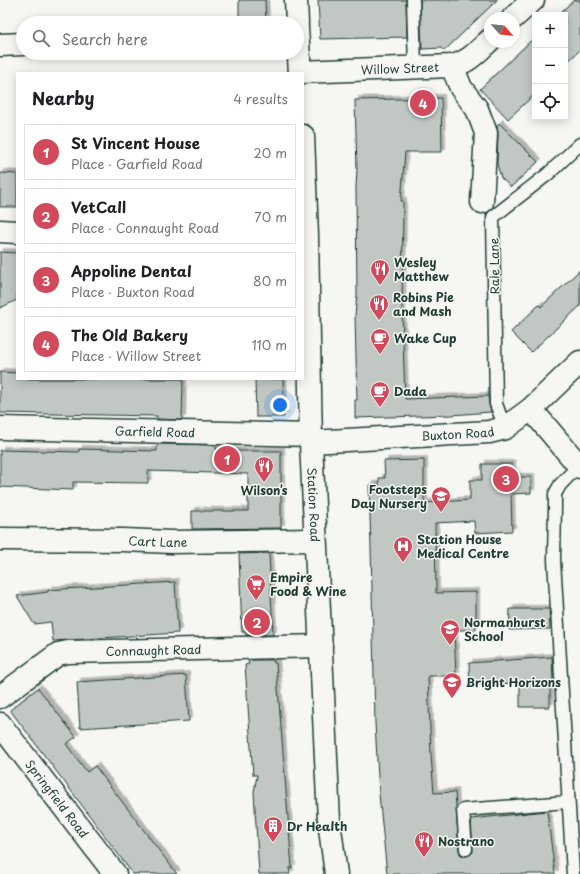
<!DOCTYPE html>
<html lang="en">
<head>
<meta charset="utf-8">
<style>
	body { margin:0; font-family:"Playpen Sans",sans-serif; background:#f2f2f2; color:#202124 }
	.controls { position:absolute; right:12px; top:12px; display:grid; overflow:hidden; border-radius:0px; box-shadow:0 2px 10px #0003 }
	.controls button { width:36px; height:36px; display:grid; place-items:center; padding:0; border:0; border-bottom:1px solid #e0e0e0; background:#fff; color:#202124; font:20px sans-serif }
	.compass { position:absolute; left:484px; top:12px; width:36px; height:36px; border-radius:50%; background:#fff; box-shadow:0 2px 10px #0003; rotate:117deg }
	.you { position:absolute; left:280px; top:405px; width:14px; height:14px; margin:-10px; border:3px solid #fff; border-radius:50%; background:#1a73e8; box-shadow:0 0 0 6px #1a73e833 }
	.badge { display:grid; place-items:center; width:26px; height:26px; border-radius:50%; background:#d1495b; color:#fff; font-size:13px; font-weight:700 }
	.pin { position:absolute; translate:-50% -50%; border:2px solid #fff; box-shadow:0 1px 4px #0006 }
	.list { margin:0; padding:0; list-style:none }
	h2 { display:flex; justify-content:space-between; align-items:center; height:52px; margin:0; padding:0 16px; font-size:17px }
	h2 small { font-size:13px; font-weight:400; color:#757577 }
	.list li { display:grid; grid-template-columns:26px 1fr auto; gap:12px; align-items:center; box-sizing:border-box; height:56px; margin:0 8px 8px; padding:0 8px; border:1px solid #e0e0e0; border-radius:0px }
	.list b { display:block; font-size:15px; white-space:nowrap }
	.list p { margin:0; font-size:13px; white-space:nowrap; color:#757577 }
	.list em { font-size:13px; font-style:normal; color:#757577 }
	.icon { flex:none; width:22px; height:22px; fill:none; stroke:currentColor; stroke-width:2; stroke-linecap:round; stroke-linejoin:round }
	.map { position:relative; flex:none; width:580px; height:874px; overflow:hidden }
	.search { position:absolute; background:#fff; box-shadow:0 2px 10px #0003; left:16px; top:16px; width:288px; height:44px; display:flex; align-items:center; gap:10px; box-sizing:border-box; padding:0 14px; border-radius:22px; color:#757577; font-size:15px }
	.panel { position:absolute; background:#fff; box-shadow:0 2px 10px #0003; left:16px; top:72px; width:288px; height:308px; border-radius:0px }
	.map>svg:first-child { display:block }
</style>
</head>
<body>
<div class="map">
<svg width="580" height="874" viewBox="0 0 580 874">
	<defs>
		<filter id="shadow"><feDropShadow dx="3.5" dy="-3.5" stdDeviation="0" flood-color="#0004"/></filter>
	</defs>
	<rect width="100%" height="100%" fill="#f6f6f2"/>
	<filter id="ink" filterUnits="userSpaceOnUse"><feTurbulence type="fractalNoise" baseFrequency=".025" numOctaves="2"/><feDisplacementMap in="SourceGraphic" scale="8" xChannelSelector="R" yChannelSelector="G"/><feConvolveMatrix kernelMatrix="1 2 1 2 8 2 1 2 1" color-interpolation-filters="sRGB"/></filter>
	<g filter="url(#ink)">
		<path fill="#c1c8c3" stroke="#1f3d34" filter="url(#shadow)" d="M239,0H265L266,22L239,23Z
			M318,0H406L407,37L320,39Z
			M420,0H497L444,51L441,48L422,49Z
			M574,0H580V50L565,64V15H558Z
			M535,37V94L508,119L480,89Z
			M441,98L442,152H405L401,201H403L402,310L405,399L488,396L489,404L491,412L451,415L355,418V400H357L355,315L357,295L356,186L357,169L355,100Z
			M499,123L538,162L511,187L501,178L497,164L498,134L497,126Z
			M0,173L17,174V207H0Z
			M0,252L17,253V300L0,308Z
			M580,270V306L531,352L511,332L539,305L541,307Z
			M0,372L17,373V379H183L182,420L157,419V416L0,413Z
			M255,379H283L284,417H256Z
			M157,444L216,445V449L238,451H281V528L192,529V511H248V474L148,471V483L73,482V490L0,487V450L79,452V449L157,451Z
			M424,460V503L470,500V480H482V464H512V477H531V493L511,494L512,531L475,533L474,521L435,523L436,593L476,592V630H454L456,676H428L431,755L434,793L455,792L459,850L460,854L463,856H467L473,852L471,819L547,811L555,874H387L379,794L375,723L371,547L369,485H379V478H385L384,461Z
			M269,553L273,635H246L245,632H242L239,554Z
			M175,582L178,633L53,641L51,622L34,624L17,596L48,592V590Z
			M510,609H549L550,629L509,630Z
			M552,657L553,682H550V707H520V683L470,685L469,663Z
			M248,660H273L274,663H276L292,868H289L290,874H259L254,792L257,775H253L245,665L249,664Z
			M186,675L189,721L80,728L77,682Z
			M38,688L76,737L66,744L87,772L95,766L177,874H133L66,784L10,710Z"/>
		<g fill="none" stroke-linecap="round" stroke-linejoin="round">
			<defs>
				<path id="lane" d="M413,0L415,68
					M505,428L496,404L493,217L548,174L580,144
					M466,849L463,810L568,802
					M573,874L554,560L555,507V494L560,485L579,465"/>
				<g id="street">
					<path d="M513,18L533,0"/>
					<path d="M0,45L23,44"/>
					<path d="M452,66L461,88L477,109L486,133L482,202"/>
					<path id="s1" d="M300,72L452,66C468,63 478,51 490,40"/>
					<path d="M0,231L17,232"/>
					<path d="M531,409L580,467"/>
					<path id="s2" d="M0,428L311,435"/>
					<path id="s3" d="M311,442L489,432L505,428L531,409L580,362"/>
					<path id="s4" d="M0,539L123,540L172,542L315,540"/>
					<path id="s5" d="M0,697L58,654L68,652L321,646"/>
					<path id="s6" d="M0,724L115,874"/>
				</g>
				<g id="primary">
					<path d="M296,0L297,23"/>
					<path d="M297,28L300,73"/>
					<path id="s7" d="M303,136L307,236L311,442L329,821L336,874"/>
				</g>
			</defs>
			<use href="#lane" stroke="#1f3d34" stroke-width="15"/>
			<use href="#street" stroke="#1f3d34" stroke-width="25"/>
			<use href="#primary" stroke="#1f3d34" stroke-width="25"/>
			<use href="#lane" stroke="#f6f6f2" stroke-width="12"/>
			<use href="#street" stroke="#f6f6f2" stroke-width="22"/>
			<use href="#primary" stroke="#f6f6f2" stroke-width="22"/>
		</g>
	</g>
	<defs>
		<symbol id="restaurant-pin" viewBox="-11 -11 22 30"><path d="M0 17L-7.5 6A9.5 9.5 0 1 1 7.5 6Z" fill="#d1495b" stroke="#f6f6f2"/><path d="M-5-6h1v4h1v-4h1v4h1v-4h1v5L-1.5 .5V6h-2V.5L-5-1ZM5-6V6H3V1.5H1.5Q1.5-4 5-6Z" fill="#fff"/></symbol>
		<symbol id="cafe-pin" viewBox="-11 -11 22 30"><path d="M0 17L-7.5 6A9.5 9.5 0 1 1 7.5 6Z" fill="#d1495b" stroke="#f6f6f2"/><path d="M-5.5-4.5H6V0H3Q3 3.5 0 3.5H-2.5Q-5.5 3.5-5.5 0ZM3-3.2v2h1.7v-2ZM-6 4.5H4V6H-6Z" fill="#fff"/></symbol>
		<symbol id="school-pin" viewBox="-11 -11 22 30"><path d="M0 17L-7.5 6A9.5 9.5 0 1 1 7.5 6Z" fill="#d1495b" stroke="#f6f6f2"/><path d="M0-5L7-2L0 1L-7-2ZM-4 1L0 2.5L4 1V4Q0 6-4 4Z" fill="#fff"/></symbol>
		<symbol id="hospital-pin" viewBox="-11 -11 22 30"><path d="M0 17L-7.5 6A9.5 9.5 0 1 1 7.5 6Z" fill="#d1495b" stroke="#f6f6f2"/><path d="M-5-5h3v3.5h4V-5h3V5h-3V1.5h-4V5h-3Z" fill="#fff"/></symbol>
		<symbol id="supermarket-pin" viewBox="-11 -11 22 30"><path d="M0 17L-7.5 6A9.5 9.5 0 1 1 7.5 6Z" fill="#d1495b" stroke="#f6f6f2"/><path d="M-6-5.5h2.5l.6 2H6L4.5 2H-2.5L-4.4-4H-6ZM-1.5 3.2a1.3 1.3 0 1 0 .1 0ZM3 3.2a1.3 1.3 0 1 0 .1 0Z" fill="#fff"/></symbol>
		<symbol id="building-pin" viewBox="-11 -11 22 30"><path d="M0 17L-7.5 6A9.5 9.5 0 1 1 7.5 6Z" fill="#d1495b" stroke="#f6f6f2"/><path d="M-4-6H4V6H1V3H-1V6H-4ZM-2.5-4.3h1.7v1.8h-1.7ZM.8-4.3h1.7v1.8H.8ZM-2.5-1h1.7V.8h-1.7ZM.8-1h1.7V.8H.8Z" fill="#fff"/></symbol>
	</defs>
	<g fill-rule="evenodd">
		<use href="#restaurant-pin" x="369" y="258" width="22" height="30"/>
		<use href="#restaurant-pin" x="368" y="293" width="22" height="30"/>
		<use href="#cafe-pin" x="369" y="327" width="22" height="30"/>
		<use href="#cafe-pin" x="369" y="380" width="22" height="30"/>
		<use href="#restaurant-pin" x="253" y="455" width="22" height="30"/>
		<use href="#school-pin" x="430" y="485" width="22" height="30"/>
		<use href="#hospital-pin" x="392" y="535" width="22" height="30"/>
		<use href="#supermarket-pin" x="245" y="573" width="22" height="30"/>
		<use href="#school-pin" x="439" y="618" width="22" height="30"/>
		<use href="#school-pin" x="441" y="671" width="22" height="30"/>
		<use href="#building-pin" x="262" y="815" width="22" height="30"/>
		<use href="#restaurant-pin" x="413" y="830" width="22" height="30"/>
	</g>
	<g text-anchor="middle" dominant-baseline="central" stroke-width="3" stroke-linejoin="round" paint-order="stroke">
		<g font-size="12" fill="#1f3d34" stroke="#f6f6f2">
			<text stroke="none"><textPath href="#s1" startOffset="100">Willow Street</textPath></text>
			<text transform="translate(494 266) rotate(-91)">Rale Lane</text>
			<text stroke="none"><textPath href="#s2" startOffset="155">Garfield Road</textPath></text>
			<text stroke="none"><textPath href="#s3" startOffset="147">Buxton Road</textPath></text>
			<text stroke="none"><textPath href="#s7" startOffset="369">Station Road</textPath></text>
			<text stroke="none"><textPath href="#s4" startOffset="158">Cart Lane</textPath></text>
			<text stroke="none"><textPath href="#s5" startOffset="168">Connaught Road</textPath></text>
			<text stroke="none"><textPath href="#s6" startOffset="94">Springfield Road</textPath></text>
		</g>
		<g font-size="12" font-weight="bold" fill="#1f3d34" stroke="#f6f6f2" text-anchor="start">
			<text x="394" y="262">Wesley<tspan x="394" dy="14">Matthew</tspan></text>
			<text x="393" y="297">Robins Pie<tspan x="393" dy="14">and Mash</tspan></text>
			<text x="394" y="338">Wake Cup</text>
			<text x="394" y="391">Dada</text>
			<text x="427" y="489" text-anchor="end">Footsteps<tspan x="427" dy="14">Day Nursery</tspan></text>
			<text x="264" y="490" text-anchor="middle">Wilson’s</text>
			<text x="417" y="539">Station House<tspan x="417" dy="14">Medical Centre</tspan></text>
			<text x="270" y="577">Empire<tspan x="270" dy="14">Food &amp; Wine</tspan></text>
			<text x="464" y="622">Normanhurst<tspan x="464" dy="14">School</tspan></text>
			<text x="466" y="682">Bright Horizons</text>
			<text x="287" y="826">Dr Health</text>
			<text x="438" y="841">Nostrano</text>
		</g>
	</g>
</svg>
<div class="controls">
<button>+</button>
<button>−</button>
<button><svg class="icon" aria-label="locate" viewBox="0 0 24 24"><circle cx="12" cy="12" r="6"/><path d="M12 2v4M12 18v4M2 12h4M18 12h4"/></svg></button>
</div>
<svg class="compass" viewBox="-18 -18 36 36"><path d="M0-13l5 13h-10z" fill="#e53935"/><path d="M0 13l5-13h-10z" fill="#757577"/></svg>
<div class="you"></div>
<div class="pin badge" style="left:227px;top:459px">1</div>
<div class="pin badge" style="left:257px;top:622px">2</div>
<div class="pin badge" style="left:506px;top:479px">3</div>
<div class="pin badge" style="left:423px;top:103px">4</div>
<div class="search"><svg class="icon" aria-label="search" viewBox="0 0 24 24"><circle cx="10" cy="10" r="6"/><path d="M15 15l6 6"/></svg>Search here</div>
<section class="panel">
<h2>Nearby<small>4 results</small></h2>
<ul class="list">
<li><span class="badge">1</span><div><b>St Vincent House</b><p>Place · Garfield Road</p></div><em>20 m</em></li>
<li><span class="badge">2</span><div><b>VetCall</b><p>Place · Connaught Road</p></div><em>70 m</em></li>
<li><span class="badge">3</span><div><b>Appoline Dental</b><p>Place · Buxton Road</p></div><em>80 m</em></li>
<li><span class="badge">4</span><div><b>The Old Bakery</b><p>Place · Willow Street</p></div><em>110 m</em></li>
</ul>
</section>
</div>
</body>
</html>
